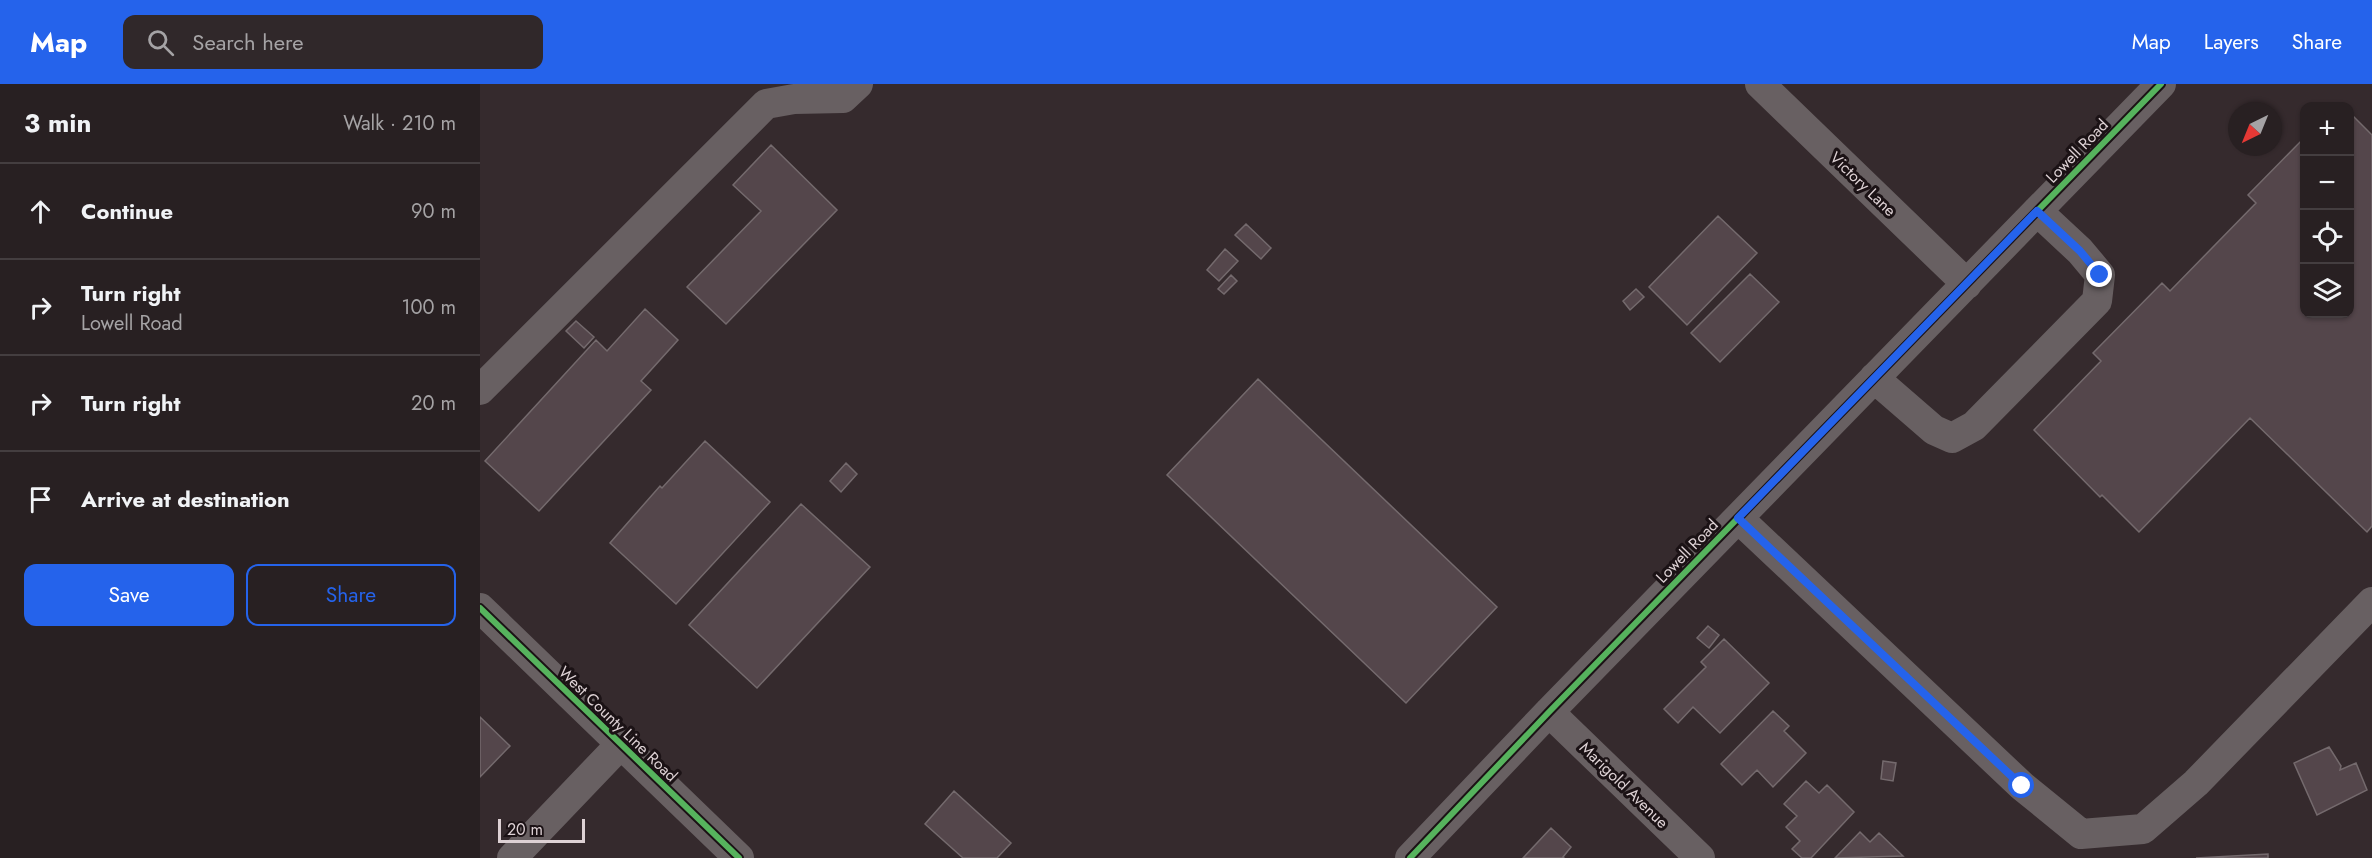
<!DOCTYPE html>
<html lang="en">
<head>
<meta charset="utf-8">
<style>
	body { margin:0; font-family:Jost,sans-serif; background:#30282a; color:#f1f3f6 }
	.controls { position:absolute; right:18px; top:18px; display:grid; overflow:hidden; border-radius:12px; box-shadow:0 2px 4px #0004 }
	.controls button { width:54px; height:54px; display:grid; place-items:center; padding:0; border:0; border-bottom:2px solid #443e40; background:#282022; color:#f1f3f6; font:30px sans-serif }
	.compass { position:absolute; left:1748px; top:18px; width:54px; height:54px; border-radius:50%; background:#282022; box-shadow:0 2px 4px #0004; rotate:223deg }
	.scale { position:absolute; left:18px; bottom:15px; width:87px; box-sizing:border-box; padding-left:6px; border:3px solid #ddd1d4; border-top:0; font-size:16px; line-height:21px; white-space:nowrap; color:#ddd1d4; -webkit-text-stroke:4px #1b1215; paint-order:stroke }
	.stop { position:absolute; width:18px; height:18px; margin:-14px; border:4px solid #2563eb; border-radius:50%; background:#fff }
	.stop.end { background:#2563eb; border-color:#fff; box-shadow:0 2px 6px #0008 }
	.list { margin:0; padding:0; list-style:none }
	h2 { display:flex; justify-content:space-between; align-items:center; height:78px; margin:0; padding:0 24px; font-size:26px }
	h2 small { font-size:20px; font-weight:400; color:#a5a3a5 }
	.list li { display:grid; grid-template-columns:39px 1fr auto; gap:18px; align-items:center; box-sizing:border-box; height:96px; padding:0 24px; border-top:2px solid #443e40 }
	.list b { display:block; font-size:22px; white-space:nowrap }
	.list p { margin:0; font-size:20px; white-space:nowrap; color:#a5a3a5 }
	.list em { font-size:20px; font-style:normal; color:#a5a3a5 }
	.actions { display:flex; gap:12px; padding:18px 24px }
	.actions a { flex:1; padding:14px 0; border:2px solid #2563eb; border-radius:12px; text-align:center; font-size:21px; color:#2563eb }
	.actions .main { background:#2563eb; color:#fff }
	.icon { flex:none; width:33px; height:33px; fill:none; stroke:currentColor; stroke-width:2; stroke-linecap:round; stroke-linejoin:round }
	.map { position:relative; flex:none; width:1892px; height:774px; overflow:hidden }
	header { display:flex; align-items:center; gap:36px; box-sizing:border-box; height:84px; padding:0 30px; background:#2563eb; color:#fff }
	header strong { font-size:28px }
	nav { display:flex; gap:33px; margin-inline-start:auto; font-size:21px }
	.search { width:420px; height:54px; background:#30282a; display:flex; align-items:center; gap:15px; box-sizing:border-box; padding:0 21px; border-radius:12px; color:#a5a3a5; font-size:22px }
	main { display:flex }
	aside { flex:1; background:#282022 }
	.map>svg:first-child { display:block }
</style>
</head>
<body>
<header>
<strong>Map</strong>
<div class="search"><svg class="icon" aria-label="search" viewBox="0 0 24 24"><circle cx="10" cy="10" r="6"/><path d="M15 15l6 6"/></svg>Search here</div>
<nav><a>Map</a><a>Layers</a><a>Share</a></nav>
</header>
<main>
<aside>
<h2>3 min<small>Walk · 210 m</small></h2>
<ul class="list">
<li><svg class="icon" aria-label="ahead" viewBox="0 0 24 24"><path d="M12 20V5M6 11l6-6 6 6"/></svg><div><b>Continue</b></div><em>90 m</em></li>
<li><svg class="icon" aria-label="right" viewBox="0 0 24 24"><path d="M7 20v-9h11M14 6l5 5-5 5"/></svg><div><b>Turn right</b><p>Lowell Road</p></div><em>100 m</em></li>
<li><svg class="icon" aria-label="right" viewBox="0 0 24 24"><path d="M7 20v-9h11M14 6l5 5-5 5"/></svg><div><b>Turn right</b></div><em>20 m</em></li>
<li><svg class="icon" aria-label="arrive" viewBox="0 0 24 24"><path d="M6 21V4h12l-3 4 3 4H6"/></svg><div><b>Arrive at destination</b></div></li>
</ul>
<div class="actions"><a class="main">Save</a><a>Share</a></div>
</aside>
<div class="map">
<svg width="1892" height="774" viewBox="0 0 1892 774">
	<rect width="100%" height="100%" fill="#352a2d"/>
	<path fill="#54464b" stroke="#746a6d" stroke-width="1.5" d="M1870,29L1892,51V442L1887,448L1770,334L1659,448L1622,411L1620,413L1554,346L1621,277L1613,269L1682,199L1690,207L1776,119L1768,111L1824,54V230H1870Z
		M291,61L357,126L246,240L207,203L281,127L253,101Z
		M1238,132L1277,169L1207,241L1169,203Z
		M766,140L791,164L781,175L755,151Z
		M745,165L758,177L739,197L727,186Z
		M1270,190L1299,218L1240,278L1211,249Z
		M751,191L757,197L744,210L738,205Z
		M1156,205L1164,213L1150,226L1143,217Z
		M165,225L198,256L161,297L171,306L59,427L5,377L116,256L127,267Z
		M96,237L114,253L104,264L86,247Z
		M778,295L1017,523L926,619L687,391Z
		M225,357L290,418L196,520L130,459L180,402L182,404Z
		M366,379L377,390L361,408L350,397Z
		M321,420L390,483L277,604L209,541Z
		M1228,542L1239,551L1229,564L1217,554Z
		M1244,555L1289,599L1240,649L1213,623L1198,639L1184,625L1226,583L1221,578Z
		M1293,627L1309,642L1304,647L1326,669L1293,703L1277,686L1262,701L1241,680Z
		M0,633L30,662L0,693Z
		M1849,663L1861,682L1860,686L1876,679L1887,706L1837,731L1814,679Z
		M1403,677L1416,679L1413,697L1401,695Z
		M1326,697L1339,709L1347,701L1374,728L1331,774H1322L1312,765L1320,757L1306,743L1317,732L1304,720Z
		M474,707L531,759L517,774H483L445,740Z
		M1071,744L1091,763L1083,773L1084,774H1043Z
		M1380,748L1390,758L1399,749L1423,772L1355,774Z
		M1788,770V774H1716Z"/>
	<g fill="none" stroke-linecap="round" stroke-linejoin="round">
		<path stroke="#686062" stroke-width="30" d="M1280,0L1487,200
			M1394,294L1454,346L1472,354L1494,342L1617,217L1620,191L1600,167L1557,127
			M0,306L286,20L314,15L363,14L378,0
			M1258,434L1542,702L1601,750L1663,745L1716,699L1892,518
			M0,524L259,774
			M1069,628L1220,774
			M32,774L140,661
			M930,774L1069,628L1681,0"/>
		<defs>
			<path id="cycleway" d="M0,524L259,774
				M930,774L1069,628L1681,0"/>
		</defs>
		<use href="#cycleway" stroke="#1b1215" stroke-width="10"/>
		<use href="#cycleway" stroke="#56b35d" stroke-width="6"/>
	</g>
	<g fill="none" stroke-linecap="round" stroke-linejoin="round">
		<path stroke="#2563eb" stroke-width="8" d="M1542,702L1258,434L1557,127L1600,167L1620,191"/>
	</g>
	<g text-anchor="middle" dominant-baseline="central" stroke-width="6" stroke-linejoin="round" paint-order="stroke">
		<g font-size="16" fill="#ddd1d4" stroke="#1b1215">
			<text transform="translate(1597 67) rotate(-46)">Lowell Road</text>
			<text transform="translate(1383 100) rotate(44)">Victory Lane</text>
			<text transform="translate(1207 467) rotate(-46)">Lowell Road</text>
			<text transform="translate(138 640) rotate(44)">West County Line Road</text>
			<text transform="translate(1144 701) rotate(44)">Marigold Avenue</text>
		</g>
	</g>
</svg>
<div class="controls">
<button>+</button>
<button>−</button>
<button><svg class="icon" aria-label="locate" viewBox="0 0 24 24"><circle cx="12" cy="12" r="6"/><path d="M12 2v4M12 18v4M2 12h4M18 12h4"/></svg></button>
<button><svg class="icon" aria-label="layers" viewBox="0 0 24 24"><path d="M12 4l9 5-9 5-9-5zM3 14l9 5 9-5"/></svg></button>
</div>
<svg class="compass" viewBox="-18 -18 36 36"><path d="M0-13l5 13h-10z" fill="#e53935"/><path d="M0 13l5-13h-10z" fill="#a5a3a5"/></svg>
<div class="scale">20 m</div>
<div class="stop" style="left:1542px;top:702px"></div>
<div class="stop end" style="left:1620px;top:191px"></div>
</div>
</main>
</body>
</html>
